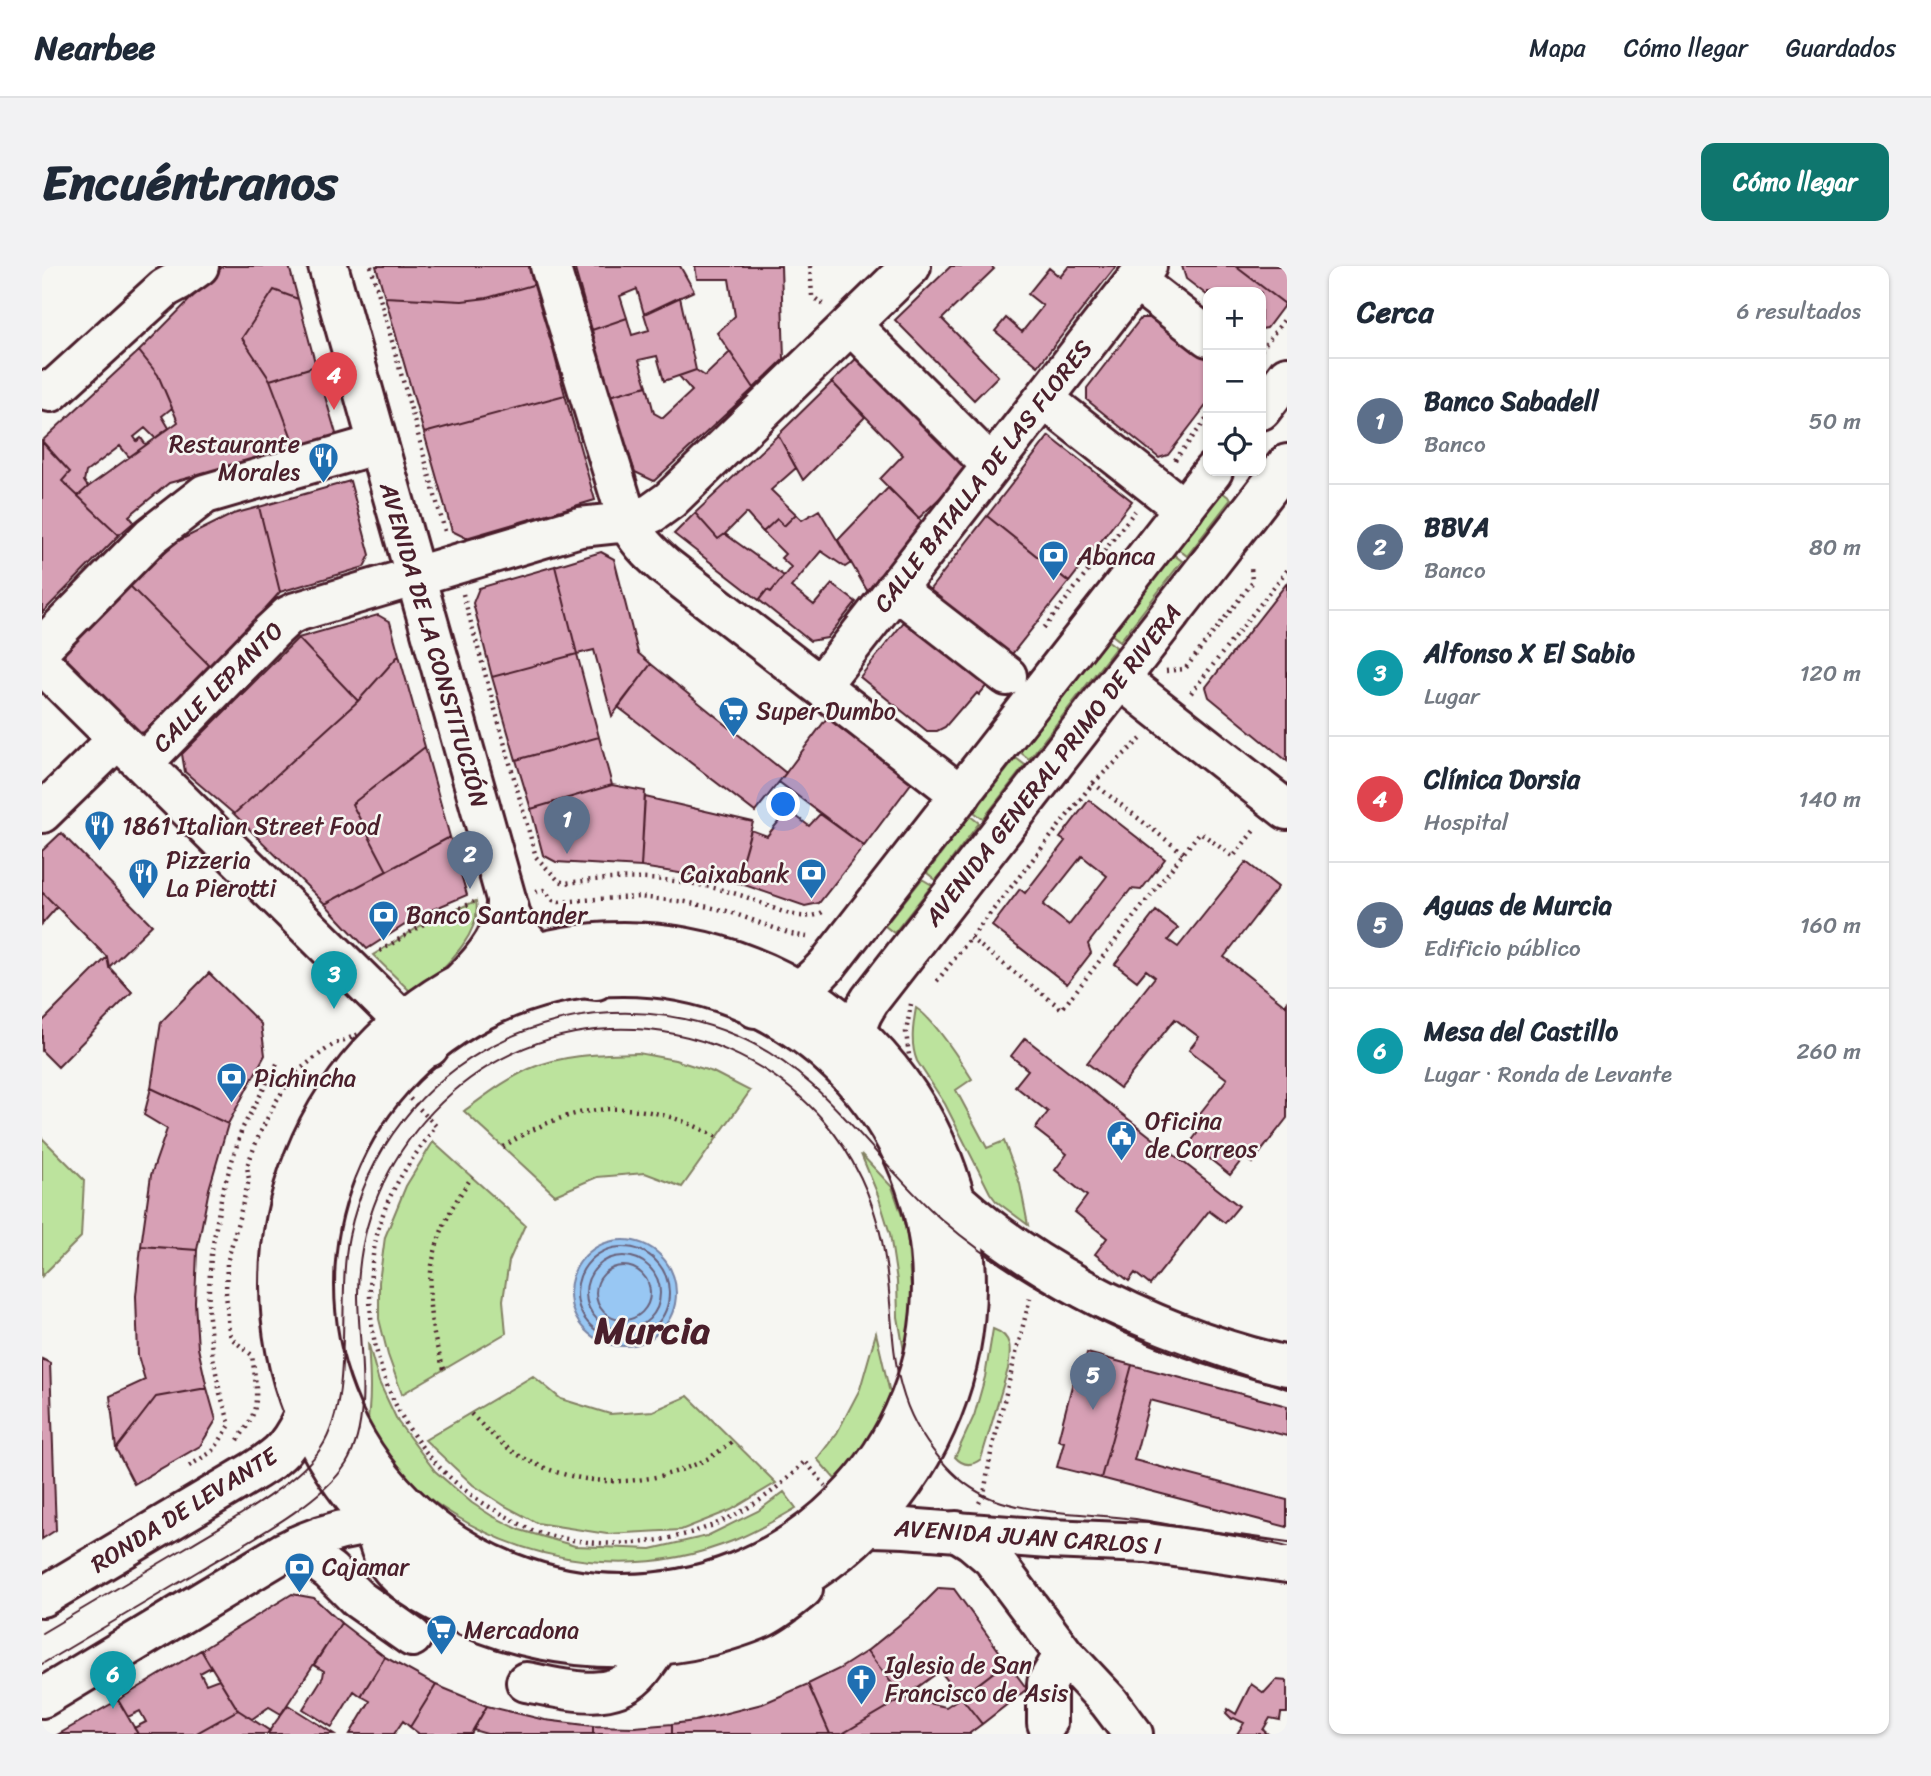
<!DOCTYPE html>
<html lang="es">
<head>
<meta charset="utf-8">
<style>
	body { margin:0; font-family:Sriracha,sans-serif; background:#f2f2f3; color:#1f2937 }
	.controls { position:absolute; right:21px; top:21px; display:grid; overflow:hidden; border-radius:14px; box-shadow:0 2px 5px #0004 }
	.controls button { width:63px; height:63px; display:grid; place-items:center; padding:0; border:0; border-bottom:2px solid #e0e1e3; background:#fff; color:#1f2937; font:35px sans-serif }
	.you { position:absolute; left:742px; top:539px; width:24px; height:24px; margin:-18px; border:5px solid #fff; border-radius:50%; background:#1a73e8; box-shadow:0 0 0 10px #1a73e833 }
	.badge { display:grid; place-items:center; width:46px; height:46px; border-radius:50%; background:#0f766e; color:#fff; font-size:23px; font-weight:700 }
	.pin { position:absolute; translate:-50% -58px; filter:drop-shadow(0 2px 4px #0008) }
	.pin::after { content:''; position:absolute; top:37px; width:24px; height:21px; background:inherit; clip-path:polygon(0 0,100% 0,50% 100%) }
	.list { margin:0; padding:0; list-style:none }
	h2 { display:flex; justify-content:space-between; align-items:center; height:91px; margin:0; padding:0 28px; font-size:30px }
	h2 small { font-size:23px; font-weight:400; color:#747a83 }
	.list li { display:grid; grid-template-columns:46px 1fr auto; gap:21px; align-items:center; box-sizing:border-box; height:126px; padding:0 28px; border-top:2px solid #e0e1e3 }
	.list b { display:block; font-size:26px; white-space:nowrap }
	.list p { margin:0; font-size:23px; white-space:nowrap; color:#747a83 }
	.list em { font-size:23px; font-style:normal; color:#747a83 }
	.icon { flex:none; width:38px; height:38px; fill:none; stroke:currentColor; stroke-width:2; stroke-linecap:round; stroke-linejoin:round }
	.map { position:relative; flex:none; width:1245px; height:1468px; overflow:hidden; border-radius:14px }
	header { display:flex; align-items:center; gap:42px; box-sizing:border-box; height:98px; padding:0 35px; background:#fff; border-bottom:2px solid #e0e1e3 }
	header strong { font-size:33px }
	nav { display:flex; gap:38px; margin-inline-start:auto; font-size:24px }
	.intro { display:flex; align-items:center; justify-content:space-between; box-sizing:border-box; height:168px; padding:0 42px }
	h1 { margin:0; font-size:49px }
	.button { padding:18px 32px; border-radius:14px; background:#0f766e; color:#fff; font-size:24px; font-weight:700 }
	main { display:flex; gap:42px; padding:0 42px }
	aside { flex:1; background:#fff; border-radius:14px; box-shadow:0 2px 5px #0004 }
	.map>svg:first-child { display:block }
</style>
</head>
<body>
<header>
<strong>Nearbee</strong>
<nav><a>Mapa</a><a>Cómo llegar</a><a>Guardados</a></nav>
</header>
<div class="intro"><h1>Encuéntranos</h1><a class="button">Cómo llegar</a></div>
<main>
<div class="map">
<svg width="1245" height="1468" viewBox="0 0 1245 1468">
	<rect width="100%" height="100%" fill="#f6f6f2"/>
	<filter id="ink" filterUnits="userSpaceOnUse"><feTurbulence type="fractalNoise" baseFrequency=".0143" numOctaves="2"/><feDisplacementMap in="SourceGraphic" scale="14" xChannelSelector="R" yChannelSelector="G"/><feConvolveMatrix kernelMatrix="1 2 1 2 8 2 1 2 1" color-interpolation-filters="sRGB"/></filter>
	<g filter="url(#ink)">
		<path fill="#bce39d" stroke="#838164" stroke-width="2" d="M1180,226L1189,233L1145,290L1136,283Z
			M1131,288L1140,295L1078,375L1069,368Z
			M1065,374L1074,381L987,493L978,486Z
			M974,492L983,499L941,553L932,546Z
			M928,550L937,557L894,614L885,607Z
			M880,613L890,619L852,667L843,660Z
			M434,635C441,671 395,707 373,730L331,689L385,656Z
			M874,742C892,753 918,794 930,813L914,824L945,882L962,875L978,918L986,959L954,935L948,927L903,838L875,795C868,778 871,759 874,742Z
			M596,787L633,794L671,806L708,825L640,921L603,907L555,911L513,929L422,845C443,830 463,814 487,803C520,788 560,788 596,787Z
			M0,872L42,914L39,971L0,1010Z
			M391,876L483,959L467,995L461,1034L464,1067L360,1128L346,1089L337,1053V1016L343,971L364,920Z
			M819,888L850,921L865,964L871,1050L863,1091L856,1051L855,1015L848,968L836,929Z
			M951,1063C971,1070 969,1084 966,1103L939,1193C930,1200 921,1200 913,1191L932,1150L943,1111Z
			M834,1067L847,1123L852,1132C837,1163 818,1190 793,1213L775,1193L795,1167L818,1123Z
			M326,1076L337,1116L356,1156L393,1205L430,1237L450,1250L478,1264L533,1280L609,1283L665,1270L716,1245L742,1226L754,1242C734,1254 714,1265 693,1274C600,1312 496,1301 412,1249C377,1228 345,1201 324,1165C330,1135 328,1107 326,1076Z
			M491,1110L519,1133L568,1148L611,1145L646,1130L734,1217L689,1244L639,1264L565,1268L495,1257L463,1240L431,1219L383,1174Z"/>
		<path fill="#98c7f3" stroke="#7984a3" stroke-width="2" d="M528 1027a53 53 0 1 1 106 0a53 53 0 1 1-106 0Z"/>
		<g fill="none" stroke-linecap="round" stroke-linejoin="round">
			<path stroke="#69627b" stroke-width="2" d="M535 1027a46 46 0 1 1 92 0a46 46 0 1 1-92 0Z
				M544 1027a37 37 0 1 1 74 0a37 37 0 1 1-74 0Z
				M554 1027a27 27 0 1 1 54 0a27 27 0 1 1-54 0Z"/>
		</g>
		<path fill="#d7a0b5" stroke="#4a1f2b" stroke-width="2" fill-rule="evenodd" d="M181,0H247L256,33L232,24L200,72L228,114L254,183L127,217L87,250L92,256L77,269L36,230L46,221L136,156L116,109L97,85Z
			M334,0H488L494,18L445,32L420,35L343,31Z
			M532,0H638L652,25L602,48L595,23L578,30L585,52L550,64Z
			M653,0H739L742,93L712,122L675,67L693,50L687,13H655Z
			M909,0H949L952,3L900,53L956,110L932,134L853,54Z
			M1027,0H1074L996,100L953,65L964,52L980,66L1001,40L986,28L1007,2L1018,11Z
			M1140,0H1193L1243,38L1225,62L1219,63V26H1166V30L1144,13Z
			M1193,0H1245V36L1243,38Z
			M494,18L523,129L382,167L343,31L420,35L445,32Z
			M232,24L256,33L274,100L228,114L200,72Z
			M638,31L654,104L622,115L615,90L597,94L605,120L567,130L550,64L585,52L590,69L607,64L602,48Z
			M1099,52H1112L1166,94V137L1126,189L1117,192L1045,134V122Z
			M97,85L116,109L130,142L120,150L127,162L113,172L103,162L92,171L95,175L99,172L104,179L87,191L78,180L44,206L42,215L46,221L36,230L20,215L28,206L0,175Z
			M688,86L712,122L612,215L593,206L567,130L605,120L612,147L621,152L650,125L637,110L654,104L663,110Z
			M820,87L929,202L877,252L838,213L861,189L790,116Z
			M274,100L295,171L254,183L228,114Z
			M790,116L823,151L761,214L736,169Z
			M523,129L553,234L424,272L410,265L382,167Z
			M736,169L754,202L729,224L754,248L742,260L735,253L721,266L704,247L683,268L676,273L653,247Z
			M1007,170L1090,235L1027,316L945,250Z
			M0,176L28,206L20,215L77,269L0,347Z
			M308,215L328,289L322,301L238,326L217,241Z
			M846,222L885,261L827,328L796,274Z
			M217,241L238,326L170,402L87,319L134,276L191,248Z
			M777,244L809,297L803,301L779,285L749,321L772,339L790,318L814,336L785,372L768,375L717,334L725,324L729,326L749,301L739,292L743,288L721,266L735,253L742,260L754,248L760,254Z
			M653,247L676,273L683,268L742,310L729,326L725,324L717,334L632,268Z
			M945,250L1027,316L966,393L882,331Z
			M559,286L572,293L596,387L609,398L570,450L552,384L535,388L513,300Z
			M513,300L535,388L450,411L431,337L437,322Z
			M1245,317V495L1167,431L1164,421Z
			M87,319L170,402L101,471L18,387Z
			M336,349L348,356L357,389L316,435L256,372Z
			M865,354L950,413L937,429L935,427L922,442L920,441L903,461L895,465H885L818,411L861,357Z
			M256,372L316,435L192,548L143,506L140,488Z
			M535,388L557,471L474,494L450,411Z
			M357,389L383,481L310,538L345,605L283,638L192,548L316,435Z
			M609,398L744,507L713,546L576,441Z
			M785,452L870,516L822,580L737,516Z
			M557,471L570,519L489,543L474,494Z
			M383,481L408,571L345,605L310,538Z
			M570,519L603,525L599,601L514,596L501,589L489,543Z
			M603,531L711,556L694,616L599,601Z
			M1047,534L1123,593L1099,624L1089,623L1046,678L1049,687L1025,718L950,660L978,623L983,627L1023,575L1018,572ZM1040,590L1065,610L1027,659L1001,639Z
			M746,544L767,560L778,548L822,580L777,637L763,640L694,616L709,564L725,570Z
			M19,567L110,659L67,701L65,691L0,626V585Z
			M408,571L425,629L380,648L325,683L283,638Z
			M1204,596L1236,621L1182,691L1243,739L1245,736V852L1210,897L1202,891L1188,909L1148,877L1163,857L1155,851L1185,813L1147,784L1157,771L1133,753L1078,822L1045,797L1113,711L1104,704L1095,715L1073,698L1114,645L1136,662L1126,674L1136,681Z
			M0,626L15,641L0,658Z
			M65,691L67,701L90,726L16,801L0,785V756Z
			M167,707L219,758L223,789L186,858L109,822L119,756Z
			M983,772L1197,940L1183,957L1167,945L1108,1019L1093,1007L1087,1015L1053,988L1065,972L1033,946L1045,930L1013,904L1025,888L993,863L1006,846L973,820L986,804L969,790Z
			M109,822L186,858L167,923L155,984L99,980L109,909L125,863L102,849Z
			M99,980L155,984L153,1036L156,1082L165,1122L114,1131L74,1183L68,1130L103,1114L96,1090L94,1030Z
			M1045,1087L1090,1099L1059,1212L1015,1201L1022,1176L1016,1174L1032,1112L1038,1113Z
			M0,1093L8,1097L14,1264L0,1273Z
			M1090,1099L1245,1140V1170L1108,1134L1092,1194L1245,1234V1261L1059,1212Z
			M165,1122L174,1154L158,1180L92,1218L74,1183L114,1131Z
			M897,1322L912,1323L965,1396L919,1431L898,1405L861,1432L825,1385L872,1347Z
			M250,1328L272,1332L299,1357L239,1448L227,1441L210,1453L196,1444L159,1384Z
			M299,1357L343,1391L319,1430L312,1425L290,1461L261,1443L281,1411L282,1405L272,1399Z
			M159,1384L169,1401L158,1407L164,1418L177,1413L196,1444L153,1468H96L92,1462L104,1456L98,1445L86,1451L76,1434Z
			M825,1385L861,1432L800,1468H788L766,1418L797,1403Z
			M343,1391L394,1419L368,1461L361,1455L352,1468H308L328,1435L319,1430Z
			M965,1396L985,1423L940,1458L919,1431Z
			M1234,1414L1245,1415V1447H1239L1238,1454L1228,1452L1221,1464L1226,1468H1195L1202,1457L1192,1452L1190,1453L1184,1447L1186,1443L1194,1448L1209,1418L1222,1427Z
			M766,1418L788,1468H630V1458L653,1455L720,1438Z
			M394,1419L445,1440L429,1468H376V1467L368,1461Z
			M919,1431L940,1458L928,1467V1468H800L861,1432L904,1441Z
			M76,1434L96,1468H17Z
			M246,1439L292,1468H225Z
			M445,1440L503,1454L551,1460V1468H445L431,1464Z
			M196,1444L228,1465L225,1468H153Z
			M630,1458V1468H551V1460L592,1461Z"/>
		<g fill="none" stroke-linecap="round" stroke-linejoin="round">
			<defs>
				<path id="minor" d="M508,0L586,256C595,274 607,286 623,300L919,529
					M1094,15L1166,71
					M809,59L949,199
					M0,124L9,126L123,22L136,15L157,0
					M1002,133L1142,243
					M853,323L965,410
					M0,381L109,270L163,228L336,178
					M0,398L387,781
					M1078,413L1245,544
					M778,420L1105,0
					M101,497L230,365L246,350L254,346L538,261L586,256L610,247L628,234L869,0
					M0,547L76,473
					M238 1019a343 343 0 1 1 686 0a343 343 0 1 1-686 0Z
					M419,716C441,695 465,667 464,635
					M914,1265L930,1275L950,1292L1022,1388L1067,1436L1091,1468
					M337,1278C346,1310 377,1327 405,1341C487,1382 583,1392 671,1369C688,1364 706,1359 722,1351C736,1344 749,1333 761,1323
					M254,1280L288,1305L316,1333L370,1371
					M484,1416C519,1422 566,1438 595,1409C604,1400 611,1386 619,1378C623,1375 630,1373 634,1370
					M1005,1457V1417L1022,1388"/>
				<path id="major" d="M286,0L469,650C482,683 518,710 554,714
					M1219,144L1245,110
					M272 1019a309 309 0 1 1 618 0a309 309 0 1 1-618 0Z
					M713,742C743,738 766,720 786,698L1171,205
					M813,813C806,785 812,758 828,734L1245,198
					M871,890C960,995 1113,1070 1245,1100
					M764,1268L798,1260L863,1262L1007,1273L1105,1277L1245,1297
					M0,1331L212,1205C223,1198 235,1191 243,1181C261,1159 273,1126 273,1098
					M0,1432L242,1286C288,1262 342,1250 393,1266"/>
			</defs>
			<use href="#minor" stroke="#4a1f2b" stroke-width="44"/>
			<use href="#major" stroke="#4a1f2b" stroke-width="44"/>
			<path stroke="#4a1f2b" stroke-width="4.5" stroke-dasharray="2 5" stroke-linecap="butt" d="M329,0L404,269
				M768,0L770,30L782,39
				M1219,84L1245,50
				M1133,194L1166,151
				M421,328L494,591L517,615L524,617C583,609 643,611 701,630C723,637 761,661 782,645
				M1002,362L1093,245
				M1124,405L1143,403L1210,317L1209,300
				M1149,427L1245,304
				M1051,517L1141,587
				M494,626L502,624L511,634L517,636L555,633L597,631L644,636L685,645L749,668L765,671
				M928,672L1020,743L1158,566L1191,591L1214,562
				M338,685L385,656L432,636
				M895,715L1051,517L1101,471
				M869,738L864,766L868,797L875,813L903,858L917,887
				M310,772L394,860C373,889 351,917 340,951C303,1067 354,1194 462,1249C471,1254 481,1260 490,1264C587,1296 694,1271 763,1195L792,1230
				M461,881C532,834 600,830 675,871
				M402,1103C376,1031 385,973 430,911
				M429,1148C443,1162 456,1176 473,1187C532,1223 603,1224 665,1193C674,1188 683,1181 691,1175
				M196,1174C202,1165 209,1155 212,1145C217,1128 212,1106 210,1089L190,1073L187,1066L184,1026L185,997L207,914L205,900L217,869L233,837L248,814L256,805L279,787L292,778L325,765
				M147,1200L171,1185L188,1159L178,1127L170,1086L166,1041L169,989L180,927L200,863L236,796
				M937,1237L942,1228L949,1187L989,1028"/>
			<use href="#minor" stroke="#f6f6f2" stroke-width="38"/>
			<use href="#major" stroke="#f6f6f2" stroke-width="38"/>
			<path stroke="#4a1f2b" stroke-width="2" d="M0,1367C49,1338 99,1308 148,1279C186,1256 256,1218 279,1182C313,1130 294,1032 307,970C344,795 531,700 695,770C783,807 830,893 899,953C999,1040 1121,1084 1245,1123
				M0,1398C55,1365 110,1333 165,1300C205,1276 279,1237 304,1198C332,1152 316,1079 316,1028C316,890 430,768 569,763C650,760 728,793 782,855C811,888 831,932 840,975C857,1056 838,1124 898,1193C912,1210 930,1225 951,1233C992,1248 1041,1247 1084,1252C1106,1254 1129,1259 1151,1263C1182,1268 1214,1273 1245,1281"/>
		</g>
	</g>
	<defs>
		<symbol id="restaurant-pin" viewBox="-11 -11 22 30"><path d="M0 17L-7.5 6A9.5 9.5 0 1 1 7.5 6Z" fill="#1f6fb2" stroke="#f6f6f2"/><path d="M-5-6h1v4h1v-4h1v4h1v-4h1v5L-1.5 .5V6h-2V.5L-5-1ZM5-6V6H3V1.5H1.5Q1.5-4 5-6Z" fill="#fff"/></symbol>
		<symbol id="bank-pin" viewBox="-11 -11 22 30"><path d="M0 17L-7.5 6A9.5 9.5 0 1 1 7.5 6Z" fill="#1f6fb2" stroke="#f6f6f2"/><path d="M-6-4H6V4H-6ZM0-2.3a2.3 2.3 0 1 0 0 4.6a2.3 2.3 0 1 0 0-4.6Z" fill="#fff"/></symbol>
		<symbol id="supermarket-pin" viewBox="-11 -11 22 30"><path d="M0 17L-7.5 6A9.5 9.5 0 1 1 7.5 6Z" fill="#1f6fb2" stroke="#f6f6f2"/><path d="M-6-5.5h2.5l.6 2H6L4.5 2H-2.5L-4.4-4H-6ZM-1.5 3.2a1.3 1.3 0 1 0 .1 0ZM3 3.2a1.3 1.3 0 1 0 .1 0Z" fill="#fff"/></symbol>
		<symbol id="civic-pin" viewBox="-11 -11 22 30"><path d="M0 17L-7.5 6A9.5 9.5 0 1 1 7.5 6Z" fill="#1f6fb2" stroke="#f6f6f2"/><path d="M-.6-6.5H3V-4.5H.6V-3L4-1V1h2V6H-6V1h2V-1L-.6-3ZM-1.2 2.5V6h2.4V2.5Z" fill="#fff"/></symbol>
		<symbol id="church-pin" viewBox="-11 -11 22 30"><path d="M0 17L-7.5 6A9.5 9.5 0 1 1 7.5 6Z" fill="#1f6fb2" stroke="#f6f6f2"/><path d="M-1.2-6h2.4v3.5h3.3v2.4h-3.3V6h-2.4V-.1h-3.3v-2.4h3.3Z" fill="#fff"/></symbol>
	</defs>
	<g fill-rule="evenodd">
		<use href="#restaurant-pin" x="264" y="174" width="35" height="47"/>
		<use href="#bank-pin" x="994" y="272" width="35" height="47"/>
		<use href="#supermarket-pin" x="674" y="428" width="35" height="47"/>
		<use href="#restaurant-pin" x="40" y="542" width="35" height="47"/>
		<use href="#restaurant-pin" x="84" y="590" width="35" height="47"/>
		<use href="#bank-pin" x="752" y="590" width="35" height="47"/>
		<use href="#bank-pin" x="324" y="632" width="35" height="47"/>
		<use href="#bank-pin" x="172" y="794" width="35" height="47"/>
		<use href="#civic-pin" x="1062" y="852" width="35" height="47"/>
		<use href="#bank-pin" x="240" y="1284" width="35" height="47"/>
		<use href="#supermarket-pin" x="382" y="1346" width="35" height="47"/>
		<use href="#church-pin" x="802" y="1396" width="35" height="47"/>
	</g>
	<g text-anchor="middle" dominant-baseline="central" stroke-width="5" stroke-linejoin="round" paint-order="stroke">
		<g font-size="24" fill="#4a1f2b" stroke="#f6f6f2" text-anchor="start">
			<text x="258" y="178" text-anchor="end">Restaurante<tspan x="258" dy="28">Morales</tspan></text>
			<text x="1035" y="290">Abanca</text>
			<text x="714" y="445">Super Dumbo</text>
			<text x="80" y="560">1861 Italian Street Food</text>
			<text x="124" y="594">Pizzeria<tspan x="124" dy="28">La Pierotti</tspan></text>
			<text x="747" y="608" text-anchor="end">Caixabank</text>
			<text x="364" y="649">Banco Santander</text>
			<text x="212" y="812">Pichincha</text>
			<text x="1103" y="855">Oficina<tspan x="1103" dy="28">de Correos</tspan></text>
			<text x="280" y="1301">Cajamar</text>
			<text x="422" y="1364">Mercadona</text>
			<text x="843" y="1399">Iglesia de San<tspan x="843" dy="28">Francisco de Asis</tspan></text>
		</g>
		<g font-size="24" fill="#4a1f2b" stroke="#f6f6f2">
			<text transform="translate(941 210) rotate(-52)">CALLE BATALLA DE LAS FLORES</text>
			<text transform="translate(392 379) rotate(74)">AVENIDA DE LA CONSTITUCIÓN</text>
			<text transform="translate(176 421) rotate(-45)">CALLE LEPANTO</text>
			<text transform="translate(1011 499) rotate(-52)">AVENIDA GENERAL PRIMO DE RIVERA</text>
			<text transform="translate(142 1244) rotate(-32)">RONDA DE LEVANTE</text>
			<text transform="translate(986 1271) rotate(4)">AVENIDA JUAN CARLOS I</text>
		</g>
		<g font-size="38" font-weight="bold" fill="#4a1f2b" stroke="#f6f6f2">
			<text x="610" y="1064">Murcia</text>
		</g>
	</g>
</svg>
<div class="controls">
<button>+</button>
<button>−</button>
<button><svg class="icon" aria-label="locate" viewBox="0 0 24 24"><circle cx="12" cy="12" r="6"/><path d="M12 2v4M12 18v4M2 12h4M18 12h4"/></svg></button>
</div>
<div class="you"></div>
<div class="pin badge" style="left:525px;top:588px;background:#5c6f8a">1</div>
<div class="pin badge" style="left:428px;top:623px;background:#5c6f8a">2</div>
<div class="pin badge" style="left:292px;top:743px;background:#0f9aa8">3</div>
<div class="pin badge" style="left:292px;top:144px;background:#e0444e">4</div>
<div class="pin badge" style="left:1051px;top:1144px;background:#5c6f8a">5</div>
<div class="pin badge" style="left:71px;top:1443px;background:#0f9aa8">6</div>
</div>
<aside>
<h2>Cerca<small>6 resultados</small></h2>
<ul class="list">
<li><span class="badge" style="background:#5c6f8a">1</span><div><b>Banco Sabadell</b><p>Banco</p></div><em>50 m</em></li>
<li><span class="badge" style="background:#5c6f8a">2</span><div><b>BBVA</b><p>Banco</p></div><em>80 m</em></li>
<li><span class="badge" style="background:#0f9aa8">3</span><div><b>Alfonso X El Sabio</b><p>Lugar</p></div><em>120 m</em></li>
<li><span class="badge" style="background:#e0444e">4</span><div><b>Clínica Dorsia</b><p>Hospital</p></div><em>140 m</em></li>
<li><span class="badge" style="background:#5c6f8a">5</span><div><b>Aguas de Murcia</b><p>Edificio público</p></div><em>160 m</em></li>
<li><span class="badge" style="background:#0f9aa8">6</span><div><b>Mesa del Castillo</b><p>Lugar · Ronda de Levante</p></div><em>260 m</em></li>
</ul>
</aside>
</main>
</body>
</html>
